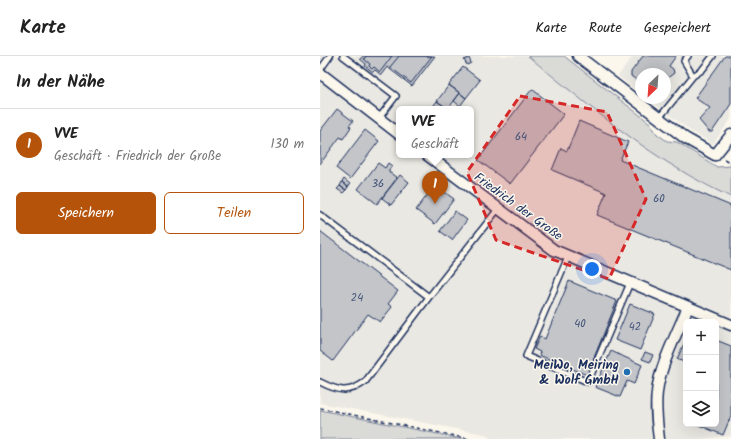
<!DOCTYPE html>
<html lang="de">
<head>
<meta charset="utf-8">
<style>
	body { margin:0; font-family:Kalam,sans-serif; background:#f2f2f2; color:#222 }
	.controls { position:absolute; right:12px; bottom:12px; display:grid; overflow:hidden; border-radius:6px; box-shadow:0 4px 16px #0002 }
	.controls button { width:36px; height:36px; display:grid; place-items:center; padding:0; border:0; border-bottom:1px solid #e0e0e0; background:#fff; color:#222; font:20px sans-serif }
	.compass { position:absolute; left:315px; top:12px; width:36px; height:36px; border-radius:50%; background:#fff; box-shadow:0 4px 16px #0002; rotate:205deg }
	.you { position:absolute; left:272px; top:213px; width:14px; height:14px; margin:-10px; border:3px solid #fff; border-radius:50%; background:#1a73e8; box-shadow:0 0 0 6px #1a73e833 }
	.badge { display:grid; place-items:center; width:26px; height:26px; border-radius:50%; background:#b45309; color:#fff; font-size:13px; font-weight:700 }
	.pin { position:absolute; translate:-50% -33px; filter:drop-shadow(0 1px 2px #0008) }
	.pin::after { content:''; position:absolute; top:21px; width:14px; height:12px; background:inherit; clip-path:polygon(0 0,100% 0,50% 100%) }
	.popup { position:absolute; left:76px; top:50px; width:78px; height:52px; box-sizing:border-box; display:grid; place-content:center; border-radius:6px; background:#fff; filter:drop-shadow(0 1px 3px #0005); font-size:13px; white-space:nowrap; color:#767676 }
	.popup b { font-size:15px; color:#222 }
	.popup::after { content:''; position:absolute; left:50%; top:100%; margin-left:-8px; border:8px solid transparent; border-top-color:#fff }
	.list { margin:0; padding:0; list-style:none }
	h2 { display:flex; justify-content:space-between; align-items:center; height:52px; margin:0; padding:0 16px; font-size:17px }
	h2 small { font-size:13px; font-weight:400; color:#767676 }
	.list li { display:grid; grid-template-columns:26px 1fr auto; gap:12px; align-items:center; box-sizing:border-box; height:72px; padding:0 16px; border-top:1px solid #e0e0e0 }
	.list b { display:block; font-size:15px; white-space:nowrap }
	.list p { margin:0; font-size:13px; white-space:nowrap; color:#767676 }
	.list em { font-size:13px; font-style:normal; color:#767676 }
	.actions { display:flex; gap:8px; padding:12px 16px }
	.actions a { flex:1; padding:9px 0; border:1px solid #b45309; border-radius:6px; text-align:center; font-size:14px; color:#b45309 }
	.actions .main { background:#b45309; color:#fff }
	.icon { flex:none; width:22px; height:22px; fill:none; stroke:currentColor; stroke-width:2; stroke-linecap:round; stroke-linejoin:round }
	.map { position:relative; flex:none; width:411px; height:383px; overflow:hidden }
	header { display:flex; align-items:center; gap:24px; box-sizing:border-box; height:56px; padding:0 20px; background:#fff; border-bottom:1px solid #e0e0e0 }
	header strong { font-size:19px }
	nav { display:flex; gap:22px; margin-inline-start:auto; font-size:14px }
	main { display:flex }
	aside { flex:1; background:#fff }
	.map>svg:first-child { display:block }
</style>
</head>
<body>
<header>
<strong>Karte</strong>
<nav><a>Karte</a><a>Route</a><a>Gespeichert</a></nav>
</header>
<main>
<aside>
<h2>In der Nähe<small></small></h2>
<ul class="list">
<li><span class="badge">1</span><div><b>VVE</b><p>Geschäft · Friedrich der Große</p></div><em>130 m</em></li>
</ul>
<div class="actions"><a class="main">Speichern</a><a>Teilen</a></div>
</aside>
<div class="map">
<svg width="411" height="383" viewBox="0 0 411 383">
	<rect width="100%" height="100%" fill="#fbf7ec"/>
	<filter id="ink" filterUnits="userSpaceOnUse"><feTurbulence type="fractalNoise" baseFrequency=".025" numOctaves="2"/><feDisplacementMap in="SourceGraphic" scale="8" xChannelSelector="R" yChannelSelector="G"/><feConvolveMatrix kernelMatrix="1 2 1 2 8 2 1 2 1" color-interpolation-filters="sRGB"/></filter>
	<g filter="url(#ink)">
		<path fill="#eae8e2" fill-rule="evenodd" d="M0,0H208L242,28L385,129L411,141V380L381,383H176L168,382L169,379L0,347ZM79,53H151V99H79ZM366,266H396V368H366Z
			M313,0H411V63L393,88L372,76L327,42H345V18H321V38L298,20Z"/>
		<path fill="#dadad7" stroke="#7a849a" d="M208,0H244L330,67L337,78L347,85L357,86L397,111L411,110V141C336,107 271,52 208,0Z
			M0,354L142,383H0Z"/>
		<path fill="#c3c5c9" stroke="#1b2f5e" d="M43,0H115L92,30L67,11L61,19L55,14L53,16L45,10L46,8L40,3Z
			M46,0H72L60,16L54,11L52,13L49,10L50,8L44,3Z
			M79,0H112L91,27L70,11Z
			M323,0H356L349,10L353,13L354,17L345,24V18H321V26H319L311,20V16Z
			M405,0H411V48L392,76H389L379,64L390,52L375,42Z
			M149,2L151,7L147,9L144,4Z
			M143,11L160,24L146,42L129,29Z
			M129,29L140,37L128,53L117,45Z
			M212,33L244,58L190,128L158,104Z
			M140,37L146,42L140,50L134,45Z
			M117,45L128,53H111Z
			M17,53L33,65L29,70L31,71L23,83L20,81L0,108V75Z
			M259,65L308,86L300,104L411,150V214L277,159L286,137L232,114L241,92L247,95Z
			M45,74L59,85L30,123L16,112Z
			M58,107L65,112L68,107L72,110L68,115L77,122L57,148L38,133Z
			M80,119L89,126L71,149L62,142Z
			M24,123L30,128L28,131L22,126Z
			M22,126L28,131L26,134L20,130Z
			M115,129L134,143L115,168L96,154Z
			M20,130L26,134L23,137L17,133Z
			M135,155L147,164L132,184L120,175Z
			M0,175L78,235L68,248L72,251L60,266L48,258L13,305L0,295Z
			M249,225L297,245L267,319L219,299L220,296L214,293L220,280L225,283Z
			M310,248L335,258L320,294L295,284Z
			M366,283V307L357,303Z
			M396,284L411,290V360L403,379L376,368H396Z
			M291,295L322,309L314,328L307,325L300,341L275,331Z
			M325,296L333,299L330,306L322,303Z"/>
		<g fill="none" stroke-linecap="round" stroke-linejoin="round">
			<defs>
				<path id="service" d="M23,0L76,40L59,62
					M368,0L364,5L373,20
					M0,14L10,0
					M339,62L373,20L382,14L393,0
					M0,159L109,241L178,153
					M248,201L206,300L268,326L310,227
					M0,326C18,335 28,338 45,326L109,241"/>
				<path id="minor" d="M258,0L365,82L395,99L411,79
					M0,17L79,78
					M107,99L234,194L411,269
					M339,383C337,367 335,352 337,336C339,312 358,275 368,251"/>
			</defs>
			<use href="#service" stroke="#1b2f5e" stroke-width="8"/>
			<use href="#minor" stroke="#1b2f5e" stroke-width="13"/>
			<path stroke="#1b2f5e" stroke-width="1.5" stroke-dasharray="4 3" stroke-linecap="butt" d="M404,103L411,107
				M0,352L149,383"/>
			<use href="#service" stroke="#fbf7ec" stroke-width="5"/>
			<use href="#minor" stroke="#fbf7ec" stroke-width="10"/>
		</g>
	</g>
	<path fill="#d62828" fill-opacity="0.2" stroke="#d62828" stroke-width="3" stroke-dasharray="8 5" stroke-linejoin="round" d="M200,40L287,56L326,143L289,223L176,184L147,116Z"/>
	<circle fill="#1f6fb2" stroke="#fbf7ec" stroke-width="1.5" cx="307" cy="316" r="4"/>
	<g text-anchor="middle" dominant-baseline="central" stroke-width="3" stroke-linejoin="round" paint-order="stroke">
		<g font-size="11" fill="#455479">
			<text x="201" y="81">64</text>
			<text x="58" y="128">36</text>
			<text x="339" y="143">60</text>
			<text x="37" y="242">24</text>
			<text x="260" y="268">40</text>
			<text x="315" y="271">42</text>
		</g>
		<g font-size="13" fill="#1b2f5e" stroke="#fbf7ec">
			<text transform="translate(198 151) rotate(36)">Friedrich der Große</text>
		</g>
		<g font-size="13" font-weight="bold" fill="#1b2f5e" stroke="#fbf7ec" text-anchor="end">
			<text x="299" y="309">MeiWo, Meiring<tspan x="299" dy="15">&amp; Wolf GmbH</tspan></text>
		</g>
	</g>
</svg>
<div class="controls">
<button>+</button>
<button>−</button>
<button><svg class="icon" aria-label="layers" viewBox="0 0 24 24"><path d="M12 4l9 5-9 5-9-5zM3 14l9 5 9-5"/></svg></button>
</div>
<svg class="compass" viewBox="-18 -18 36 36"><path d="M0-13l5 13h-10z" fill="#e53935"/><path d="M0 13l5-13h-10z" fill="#767676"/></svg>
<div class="you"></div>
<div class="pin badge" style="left:115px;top:148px">1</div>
<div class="popup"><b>VVE</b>Geschäft</div>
</div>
</main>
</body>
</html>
